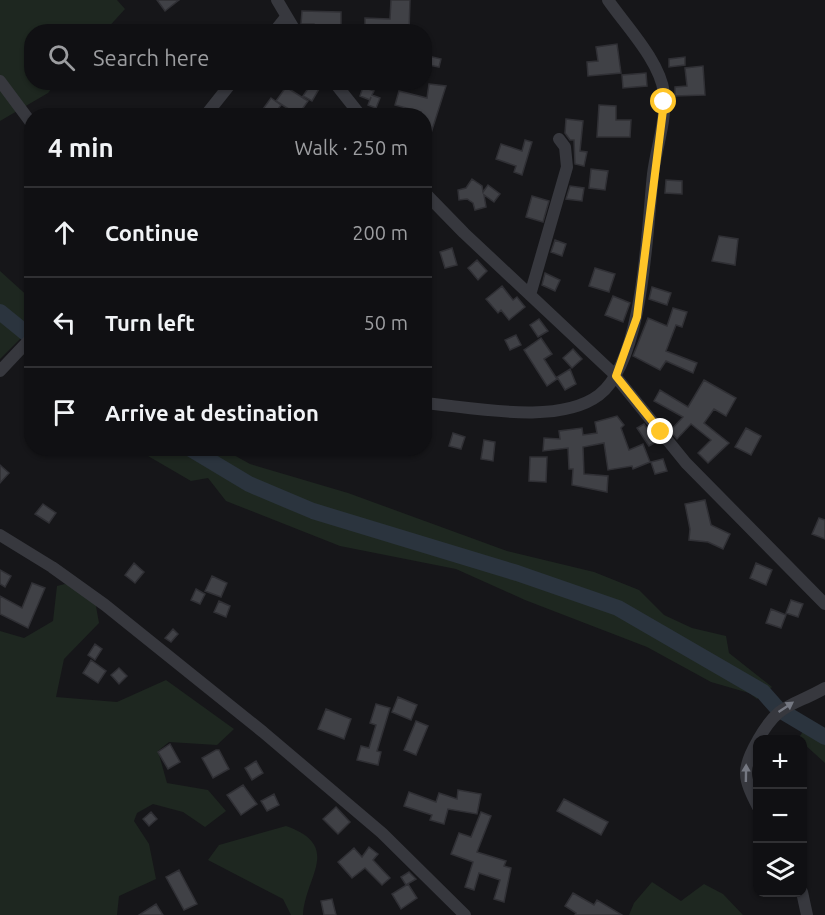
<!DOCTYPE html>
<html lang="en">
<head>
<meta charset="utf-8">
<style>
	body { margin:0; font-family:Ubuntu,sans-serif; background:#1e1e21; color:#f1f3f6 }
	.controls { position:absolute; right:18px; bottom:18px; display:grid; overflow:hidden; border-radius:12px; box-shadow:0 2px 4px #0004 }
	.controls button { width:54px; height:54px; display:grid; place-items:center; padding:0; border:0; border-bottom:2px solid #303033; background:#101013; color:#f1f3f6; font:30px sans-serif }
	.stop { position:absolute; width:18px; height:18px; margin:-14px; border:4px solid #ffc528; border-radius:50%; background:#fff }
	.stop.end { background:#ffc528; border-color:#fff; box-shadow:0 2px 6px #0008 }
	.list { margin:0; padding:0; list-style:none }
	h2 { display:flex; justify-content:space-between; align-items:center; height:78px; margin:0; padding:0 24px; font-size:26px }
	h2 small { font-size:20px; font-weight:400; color:#9c9da0 }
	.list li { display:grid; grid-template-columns:39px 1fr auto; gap:18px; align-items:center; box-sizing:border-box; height:90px; padding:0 24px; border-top:2px solid #303033 }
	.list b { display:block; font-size:22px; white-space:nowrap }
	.list em { font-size:20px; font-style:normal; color:#9c9da0 }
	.icon { flex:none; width:33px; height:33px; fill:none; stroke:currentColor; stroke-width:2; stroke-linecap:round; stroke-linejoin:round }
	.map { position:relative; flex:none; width:825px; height:915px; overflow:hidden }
	.search { position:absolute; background:#101013; box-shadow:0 2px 4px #0004; left:24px; top:24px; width:408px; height:66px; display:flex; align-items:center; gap:15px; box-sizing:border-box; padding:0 21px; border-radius:24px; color:#9c9da0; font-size:22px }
	.panel { position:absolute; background:#101013; box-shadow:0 2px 4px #0004; left:24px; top:108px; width:408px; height:348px; border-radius:24px }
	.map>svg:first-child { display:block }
</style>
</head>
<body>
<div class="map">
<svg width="825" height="915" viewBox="0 0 825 915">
	<rect width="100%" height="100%" fill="#161619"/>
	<path fill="#1e2720" d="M0,0H117L125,9L105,31L32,32V82L56,83L48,93L0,121Z
		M0,271L32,300L31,328L0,359Z
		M136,449H223L250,464L348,493L507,551L594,572L639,590L664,615L692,628L726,636L729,653L772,687L757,699L749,693L711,682L647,647L525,600L456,569L340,546L226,501L208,478L191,481Z
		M65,584L74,586L95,601L99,623L64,659L56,697L117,702L166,680L234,729L217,745L169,742L158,751L167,783L208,790L226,811L205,827L183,812L153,804L137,813L134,821L149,844L156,879L119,896L117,915H0V631L24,638L53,621L57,586Z
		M808,724L825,728V763L803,743L802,740L798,739Z
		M286,826C343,846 305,877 303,915H291L283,899L208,860L219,845Z
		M652,882L681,901L704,884L723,894L743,915H629L634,903Z"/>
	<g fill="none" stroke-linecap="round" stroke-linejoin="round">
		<path stroke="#2b343e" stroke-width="16" d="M0,312L32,338
			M189,448L249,484L313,511L517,573L618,608L763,692L778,709L825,737"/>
	</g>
	<path fill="#404146" stroke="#303035" stroke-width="1.5" d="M157,0H179L165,11Z
		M391,0H410L409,32L365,30V18L390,19Z
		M302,11L341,12V29H314V24H301Z
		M617,44L621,73L588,76L587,62L598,61L596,47Z
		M424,55L441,59L439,67L424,64Z
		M685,57V65L669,67V59Z
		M703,66L705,95L675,96V87L687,86L685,68Z
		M646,73L647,86L623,88L622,75Z
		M311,84L319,89L312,101L303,96Z
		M429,84L446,86L426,149L424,116H420L421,112L395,105L399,91L427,98Z
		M286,87L308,101L298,115L276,101Z
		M363,87L374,91L372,95L380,98L376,108L368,105L371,97L370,100L360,96Z
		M271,98L281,105L273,116L263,109Z
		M599,105L616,106V120H631L630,137H597Z
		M566,119L583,121L580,151L587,152L584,166L575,164L574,140H570L565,133Z
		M525,140L532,142L522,175L514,172L516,166L496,159L501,144L522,151Z
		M591,169L608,171L605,190L589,188Z
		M472,179L482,186L483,192L488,185L500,194L494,202L484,195L486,207L475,210L473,203L467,199L459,200L458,190L466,188Z
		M666,180L682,181V194L665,193Z
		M570,186L584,188L582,201L566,199Z
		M532,196L549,201L543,222L526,217Z
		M719,236L738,239L735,265L712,261Z
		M555,240L566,244L562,256L551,252Z
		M452,248L457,265L445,268L440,252Z
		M477,260L487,271L478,280L468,268Z
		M595,268L615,274L609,292L589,286Z
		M545,273L560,280L555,291L542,285Z
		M502,286L513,300L517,297L525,307L509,320L501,310L498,313L486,299Z
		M652,287L671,293L667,305L649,299Z
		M613,296L630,303L623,322L605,315Z
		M673,308L687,312L682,327L676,325L666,351L697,363L693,373L666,361L660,370L633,356L648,318L667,326Z
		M539,319L548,331L538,337L530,325Z
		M516,335L521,345L510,350L505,340Z
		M541,338L552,354L544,359L557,379L547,386L524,350Z
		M573,349L582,359L572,368L563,358Z
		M570,369L576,384L565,390L557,377Z
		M704,380L736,398L726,416L714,409L704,423L729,443L708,463L698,453L711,440L691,424L677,439L670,431L683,417L654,401L660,390L688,407Z
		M617,416L624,425L621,428L629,450L643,444L650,462L633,469L632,466L608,470L604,443L583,447L584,474L608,476L607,492L572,485L573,469H569L568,448L543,451L544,438L560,439L559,431L582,428L583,435L597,433L595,422Z
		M644,424L656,442L649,446L637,428Z
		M746,428L761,436L751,455L735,447Z
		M453,433L465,437L461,449L449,446Z
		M484,440L495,442L493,461L481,459Z
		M530,457H547L546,482L529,481Z
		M663,459L667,471L655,474L651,462Z
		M0,465L9,473L0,483Z
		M705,500L711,525L730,534L723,549L708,542L689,540L690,529L685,504Z
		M43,504L56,513L49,523L35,514Z
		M819,518L825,520V539L812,534Z
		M134,563L144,572L135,583L125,575Z
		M756,563L772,570L766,585L750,578Z
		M0,570L11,576L5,587L0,584Z
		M212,576L227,583L221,597L205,591Z
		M32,583L45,588L28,628L0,614V596L22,608Z
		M196,589L205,594L200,604L191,600Z
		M791,600L803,604L798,617L786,613Z
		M219,601L230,606L226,617L214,612Z
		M771,609L786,615L781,628L766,623Z
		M173,629L178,634L171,642L165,638Z
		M95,644L102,649L95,660L88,655Z
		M91,660L106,671L98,683L83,673Z
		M119,668L127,676L119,684L111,675Z
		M398,697L417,705L411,720L392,712Z
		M376,704L390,708L377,751L381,752L378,765L357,760L361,746L369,748L376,725L370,723Z
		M326,709L351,719L344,739L318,729Z
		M416,721L428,726L416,755L404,750Z
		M170,744L180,762L168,769L158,752Z
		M216,750H219L229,769L213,778L202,758Z
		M256,761L263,773L252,780L245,768Z
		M243,785L257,804L241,815L227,795Z
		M458,790L481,794L477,814L448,809L444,824L430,820L432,815L404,806L409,792L436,802L439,793L457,799Z
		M274,794L279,805L267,811L261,801Z
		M564,799L608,822L601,835L557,811Z
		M336,807L350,822L338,834L323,819Z
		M151,812L157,819L149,826L143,819Z
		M481,812L491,816L477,852L506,861L504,866L511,868L504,902L494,899L500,880L479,873L474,890L465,887L473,862L451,854L459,833L471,837Z
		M369,847L378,854L373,860L390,878L382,885L365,868L352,878L338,862L354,848L362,857Z
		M179,870L197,904L184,910L166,877Z
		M409,872L416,879L406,885L401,877Z
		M408,884L417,898L401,909L392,894Z
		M573,893L594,905L597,900L622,915H575L576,913L565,906Z
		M332,899L336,915H324L321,901Z
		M156,904L163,915H139Z"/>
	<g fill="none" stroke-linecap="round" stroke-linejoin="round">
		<path stroke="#37383e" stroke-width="12" d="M277,0L296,32
			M274,32L286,17
			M0,81L32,124
			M334,82L361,116
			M205,116L232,82
			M424,192L464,233L612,372L686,463L825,604
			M530,295L567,167L565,147L559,139
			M0,371L32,337
			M424,403C472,407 558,426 599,395C644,360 647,229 653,174C656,148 667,119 664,93C660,61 626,26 608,0
			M0,535L52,567L105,605L263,732L382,833L465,915
			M758,740C779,702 792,707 825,688
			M758,740C741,769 743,778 758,807
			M802,892L807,915"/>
	</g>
	<defs><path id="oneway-solid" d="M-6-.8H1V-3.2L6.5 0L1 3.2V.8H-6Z" transform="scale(1.5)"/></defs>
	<g fill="#757882">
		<use href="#oneway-solid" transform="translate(786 707) rotate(-34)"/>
		<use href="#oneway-solid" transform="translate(746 773) rotate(-89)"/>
	</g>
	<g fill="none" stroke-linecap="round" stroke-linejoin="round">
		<path stroke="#ffc528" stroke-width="8" d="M661,432L616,376L637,317L664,102"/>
	</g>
</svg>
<div class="controls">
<button>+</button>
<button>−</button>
<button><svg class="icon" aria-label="layers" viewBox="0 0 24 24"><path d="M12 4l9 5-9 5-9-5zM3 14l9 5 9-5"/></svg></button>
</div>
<div class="stop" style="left:664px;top:102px"></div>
<div class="stop end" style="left:661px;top:432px"></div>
<div class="search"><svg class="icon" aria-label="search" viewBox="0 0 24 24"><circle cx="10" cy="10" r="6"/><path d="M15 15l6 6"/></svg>Search here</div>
<section class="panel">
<h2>4 min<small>Walk · 250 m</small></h2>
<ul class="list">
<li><svg class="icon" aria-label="ahead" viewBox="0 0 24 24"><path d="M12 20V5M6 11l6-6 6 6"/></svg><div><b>Continue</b></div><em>200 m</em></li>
<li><svg class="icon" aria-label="left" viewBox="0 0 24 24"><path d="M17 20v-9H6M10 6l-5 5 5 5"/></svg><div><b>Turn left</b></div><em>50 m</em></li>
<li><svg class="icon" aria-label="arrive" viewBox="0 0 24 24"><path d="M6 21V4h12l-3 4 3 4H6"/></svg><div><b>Arrive at destination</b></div></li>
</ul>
</section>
</div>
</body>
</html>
